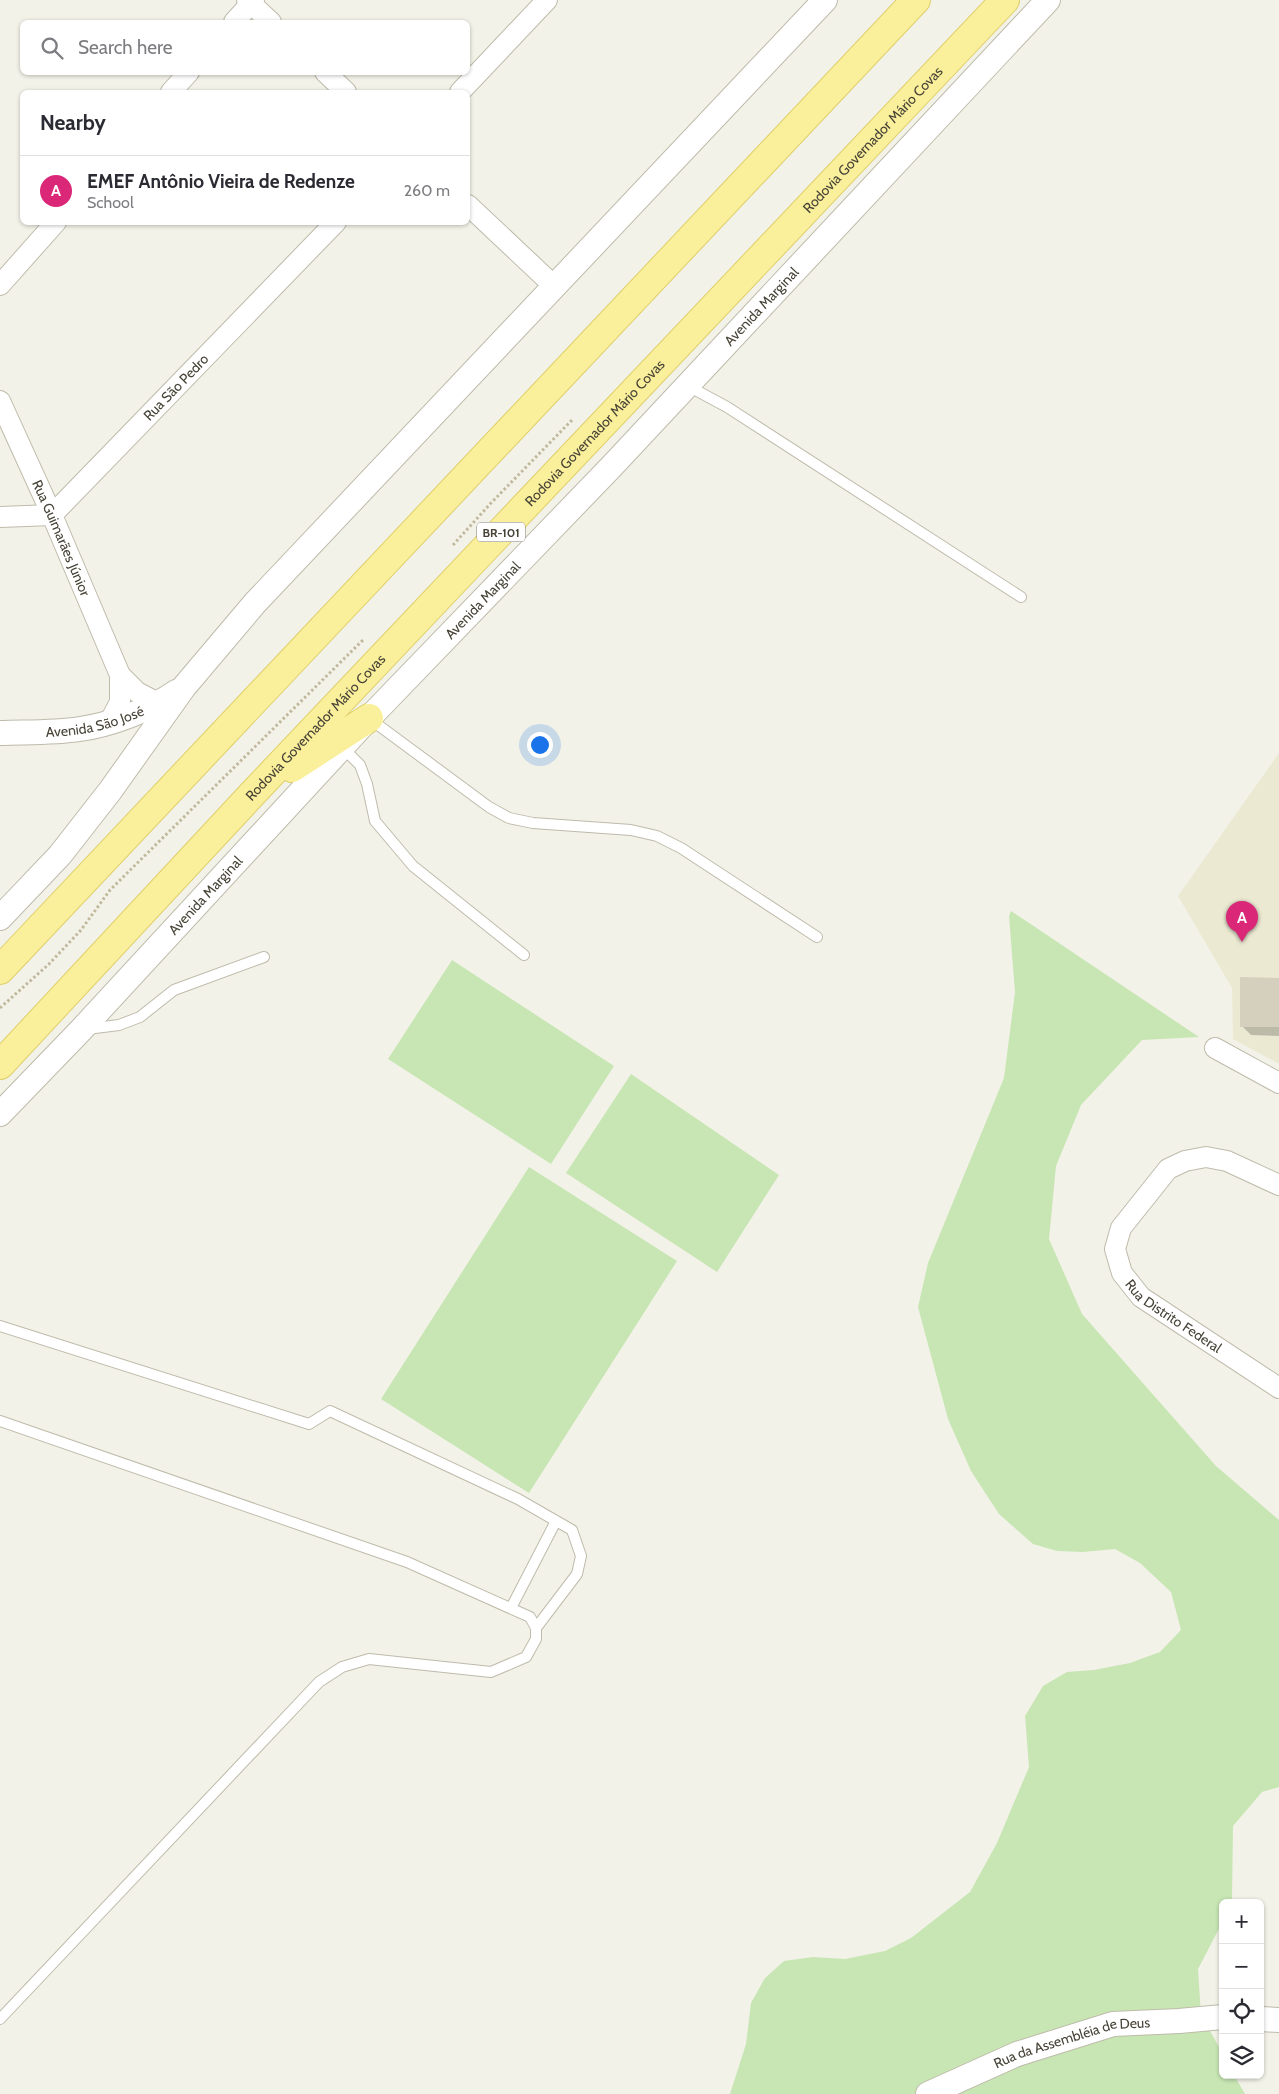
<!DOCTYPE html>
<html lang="en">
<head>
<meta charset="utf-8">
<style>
	body { margin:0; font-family:Cabin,sans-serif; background:#f2f2f3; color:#2b2b33 }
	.controls { position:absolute; right:15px; bottom:15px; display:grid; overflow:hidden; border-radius:8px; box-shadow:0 1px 4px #0004 }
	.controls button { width:45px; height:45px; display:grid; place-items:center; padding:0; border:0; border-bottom:1px solid #e1e1e2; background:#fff; color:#2b2b33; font:25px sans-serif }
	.you { position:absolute; left:539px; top:744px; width:18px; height:18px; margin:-12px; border:4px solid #fff; border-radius:50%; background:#1a73e8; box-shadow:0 0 0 8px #1a73e833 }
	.badge { display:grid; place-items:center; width:32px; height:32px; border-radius:50%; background:#db2777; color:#fff; font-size:16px; font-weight:700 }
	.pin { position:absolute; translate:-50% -41px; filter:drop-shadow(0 1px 2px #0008) }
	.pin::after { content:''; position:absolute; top:26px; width:18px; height:15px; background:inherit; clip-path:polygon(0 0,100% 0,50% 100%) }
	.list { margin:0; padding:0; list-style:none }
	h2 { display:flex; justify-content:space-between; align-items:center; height:65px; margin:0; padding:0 20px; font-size:21px }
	h2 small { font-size:16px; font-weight:400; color:#7c7c81 }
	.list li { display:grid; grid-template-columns:32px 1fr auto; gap:15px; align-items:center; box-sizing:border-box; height:70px; padding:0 20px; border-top:1px solid #e1e1e2 }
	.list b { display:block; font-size:19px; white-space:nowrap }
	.list p { margin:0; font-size:16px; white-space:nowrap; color:#7c7c81 }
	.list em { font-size:16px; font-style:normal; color:#7c7c81 }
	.icon { flex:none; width:28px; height:28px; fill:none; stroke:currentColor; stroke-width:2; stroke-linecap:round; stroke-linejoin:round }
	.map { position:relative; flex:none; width:1279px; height:2094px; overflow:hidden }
	.search { position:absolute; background:#fff; box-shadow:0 1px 4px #0004; left:20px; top:20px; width:450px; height:55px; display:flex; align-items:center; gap:12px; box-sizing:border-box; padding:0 18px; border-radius:8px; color:#7c7c81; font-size:19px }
	.panel { position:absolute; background:#fff; box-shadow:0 1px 4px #0004; left:20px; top:90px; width:450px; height:135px; border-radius:8px }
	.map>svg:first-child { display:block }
</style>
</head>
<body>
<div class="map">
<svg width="1279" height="2094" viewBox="0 0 1279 2094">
	<rect width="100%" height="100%" fill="#f3f2e8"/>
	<path fill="#ece9d3" d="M1279,753V1064L1233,1039L1232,988L1178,896Z"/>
	<path fill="#c7e6b3" d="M1011,911L1199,1037L1142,1040L1081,1105L1056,1166L1049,1239L1082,1314L1216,1466L1279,1520V1787L1262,1792L1233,1826L1232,1898L1230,1903H1223V1921L1198,1969L1201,2015L1223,2054V2075H1234L1245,2094H730L746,2044L751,2003L765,1978L784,1961L813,1957L845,1959L885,1951L911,1938L970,1892L997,1843L1029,1767L1025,1716L1043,1686L1067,1672L1094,1670L1130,1663L1160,1652L1181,1630L1171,1592L1140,1563L1115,1549L1083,1552L1057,1551L1033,1544L999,1514L971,1471L948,1419L918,1307L928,1263L1004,1078L1015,992L1009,916Z
		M452,960L614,1066L551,1164L388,1059Z
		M631,1074L779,1175L717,1272L566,1173Z
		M529,1167L677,1261L529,1493L381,1399Z"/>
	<path fill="#0003" d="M1279,979V1036L1251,1035L1242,1026Z"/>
	<path fill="#d5d0be" d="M1240,977L1279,978V1027H1240Z"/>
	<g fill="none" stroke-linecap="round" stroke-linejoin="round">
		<defs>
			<path id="service" d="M688,386L727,407L1021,597
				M370,719L489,807L509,818L533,823L631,830L657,836L681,848L817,937
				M342,747L360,765L367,784L375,821L413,866L524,955
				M87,1029L119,1025L140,1017L174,990L264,957
				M0,1326L309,1424L330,1411L518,1499L572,1530L581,1556L577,1574L536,1628
				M0,1421L407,1562L530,1617L536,1628V1639L526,1657L491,1672L369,1659L342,1667L319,1682L0,2019
				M511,1608L556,1521"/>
			<g id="minor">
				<path d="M247,0L271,22"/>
				<path d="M234,22L254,0"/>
				<path d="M325,72L346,92"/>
				<path d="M171,92L189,72"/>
				<path d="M460,92L547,0"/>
				<path d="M468,205L554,286"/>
				<path d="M0,285L56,222"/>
				<path id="s1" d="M0,401L52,515L120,675V702L110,721"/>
				<path id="s2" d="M0,517L52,515L336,222"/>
				<path d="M120,675L137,692L158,703"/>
				<path d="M1215,1048L1279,1083"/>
				<path id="s3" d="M1279,1185L1227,1161L1206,1157L1185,1161L1168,1169L1121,1228L1115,1249L1122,1273L1141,1297L1279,1388"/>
			</g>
			<g id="tertiary">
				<path id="s4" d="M0,733C26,732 54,733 80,729C110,725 152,709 176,692"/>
				<path d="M0,918L60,855L110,791L184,687L255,603L825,0"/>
				<path id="s5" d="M0,1114L81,1030L369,718L612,466L1048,0"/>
				<path d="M1260,2019L1279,2020"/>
				<path id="s6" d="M928,2094L1017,2054L1113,2024L1179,2021L1223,2017"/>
			</g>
			<g id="primary">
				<path d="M292,768L369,718"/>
				<path d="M0,970L916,0"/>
				<path id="s7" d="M0,1065L255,791L1005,0"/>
			</g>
		</defs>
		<use href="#service" stroke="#bfbbab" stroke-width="12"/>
		<use href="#minor" stroke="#bfbbab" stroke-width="22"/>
		<use href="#tertiary" stroke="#bfbbab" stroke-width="26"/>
		<use href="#primary" stroke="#dfcf6b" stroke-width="30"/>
		<path stroke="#c0b99d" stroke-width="3" stroke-dasharray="2.5 2.5" stroke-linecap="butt" d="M453,545L491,503L573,419
			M0,1008L49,964L81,930L110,890L363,640"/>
		<use href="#service" stroke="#fff" stroke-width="10"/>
		<use href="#minor" stroke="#fff" stroke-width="20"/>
		<use href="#tertiary" stroke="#fff" stroke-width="24"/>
		<use href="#primary" stroke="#faef9b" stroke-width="28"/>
	</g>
	<g text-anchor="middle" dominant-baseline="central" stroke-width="4" stroke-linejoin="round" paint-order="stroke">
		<rect fill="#fff" stroke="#7e7b73" stroke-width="1" x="477" y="522.5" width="48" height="19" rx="4"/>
		<g font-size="12" font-weight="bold" fill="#474337">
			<text x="501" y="532">BR-101</text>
		</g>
		<g font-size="14" fill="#474337" stroke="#fff">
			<text stroke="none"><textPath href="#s7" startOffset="1272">Rodovia Governador Mário Covas</textPath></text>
			<text stroke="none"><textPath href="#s5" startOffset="1110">Avenida Marginal</textPath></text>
			<text stroke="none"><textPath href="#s2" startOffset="230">Rua São Pedro</textPath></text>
			<text stroke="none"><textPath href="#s7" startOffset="868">Rodovia Governador Mário Covas</textPath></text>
			<text stroke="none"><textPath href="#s1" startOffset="150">Rua Guimarães Júnior</textPath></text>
			<text stroke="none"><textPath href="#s5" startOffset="705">Avenida Marginal</textPath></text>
			<text stroke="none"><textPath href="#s4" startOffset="96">Avenida São José</textPath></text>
			<text stroke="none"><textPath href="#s7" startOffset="462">Rodovia Governador Mário Covas</textPath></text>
			<text stroke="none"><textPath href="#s5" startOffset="300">Avenida Marginal</textPath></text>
			<text stroke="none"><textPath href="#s3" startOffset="309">Rua Distrito Federal</textPath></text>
			<text stroke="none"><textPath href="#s6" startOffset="154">Rua da Assembléia de Deus</textPath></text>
		</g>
	</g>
</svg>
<div class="controls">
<button>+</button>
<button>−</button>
<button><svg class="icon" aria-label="locate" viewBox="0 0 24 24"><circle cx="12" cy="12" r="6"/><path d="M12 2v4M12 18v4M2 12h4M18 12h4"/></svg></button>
<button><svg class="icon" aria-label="layers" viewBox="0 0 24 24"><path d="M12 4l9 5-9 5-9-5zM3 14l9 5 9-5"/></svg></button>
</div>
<div class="you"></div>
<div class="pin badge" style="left:1242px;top:942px">A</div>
<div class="search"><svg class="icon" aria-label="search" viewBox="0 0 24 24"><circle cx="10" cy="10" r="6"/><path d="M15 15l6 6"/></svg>Search here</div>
<section class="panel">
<h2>Nearby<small></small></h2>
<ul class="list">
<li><span class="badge">A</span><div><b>EMEF Antônio Vieira de Redenze</b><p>School</p></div><em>260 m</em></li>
</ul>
</section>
</div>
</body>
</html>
